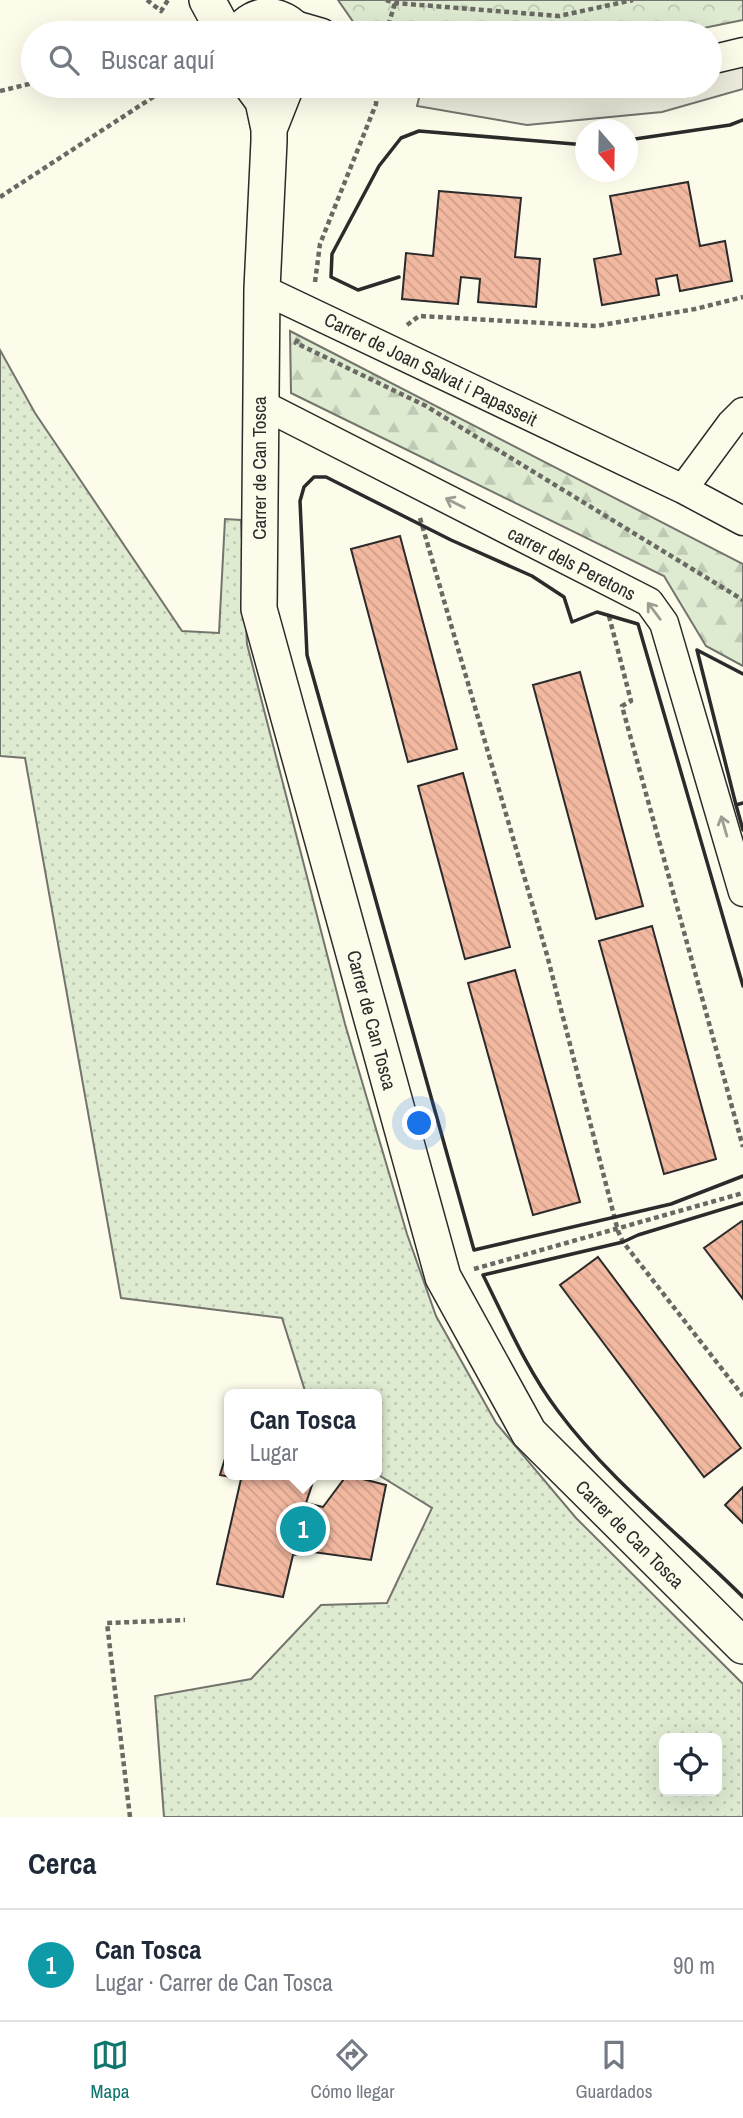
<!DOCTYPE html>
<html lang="es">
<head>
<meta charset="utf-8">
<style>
	body { margin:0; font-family:"Archivo Narrow",sans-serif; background:#f2f2f3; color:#1f2937 }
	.controls { position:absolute; right:21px; bottom:21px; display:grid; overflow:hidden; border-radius:10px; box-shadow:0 7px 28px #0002 }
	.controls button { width:63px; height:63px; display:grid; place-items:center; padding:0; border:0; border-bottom:2px solid #e0e1e3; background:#fff; color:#1f2937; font:35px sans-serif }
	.compass { position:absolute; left:575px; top:119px; width:63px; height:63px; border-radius:50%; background:#fff; box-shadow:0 7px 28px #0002; rotate:160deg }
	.you { position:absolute; left:420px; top:1124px; width:24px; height:24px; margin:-18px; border:5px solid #fff; border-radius:50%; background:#1a73e8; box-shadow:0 0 0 10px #1a73e833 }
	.badge { display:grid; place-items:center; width:46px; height:46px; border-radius:50%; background:#0f766e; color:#fff; font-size:23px; font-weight:700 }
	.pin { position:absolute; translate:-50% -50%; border:4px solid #fff; box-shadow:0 2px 7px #0006 }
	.popup { position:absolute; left:224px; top:1389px; width:158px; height:91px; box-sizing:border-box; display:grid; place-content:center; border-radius:10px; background:#fff; filter:drop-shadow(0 2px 5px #0005); font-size:23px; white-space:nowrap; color:#747a83 }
	.popup b { font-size:26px; color:#1f2937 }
	.popup::after { content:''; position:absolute; left:50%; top:100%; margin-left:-14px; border:14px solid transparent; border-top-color:#fff }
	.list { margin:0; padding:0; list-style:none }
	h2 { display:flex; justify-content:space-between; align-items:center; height:91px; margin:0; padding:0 28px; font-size:30px }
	h2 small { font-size:23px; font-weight:400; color:#747a83 }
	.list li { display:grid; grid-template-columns:46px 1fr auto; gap:21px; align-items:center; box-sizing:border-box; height:112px; padding:0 28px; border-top:2px solid #e0e1e3 }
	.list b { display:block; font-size:26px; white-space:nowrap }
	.list p { margin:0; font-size:23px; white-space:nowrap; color:#747a83 }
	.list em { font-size:23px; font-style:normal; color:#747a83 }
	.icon { flex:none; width:38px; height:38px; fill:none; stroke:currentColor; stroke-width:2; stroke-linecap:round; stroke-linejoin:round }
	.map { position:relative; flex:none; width:743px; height:1817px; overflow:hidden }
	.search { position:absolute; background:#fff; box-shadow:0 7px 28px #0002; left:21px; right:21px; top:21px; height:77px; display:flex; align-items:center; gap:18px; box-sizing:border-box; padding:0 24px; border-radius:38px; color:#747a83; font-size:26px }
	.sheet { height:203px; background:#fff }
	nav { display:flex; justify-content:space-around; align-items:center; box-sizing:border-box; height:98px; border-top:2px solid #e0e1e3; background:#fff; font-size:19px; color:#747a83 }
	nav a { display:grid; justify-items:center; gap:4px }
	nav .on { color:#0f766e }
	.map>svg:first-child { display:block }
</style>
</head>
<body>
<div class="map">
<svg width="743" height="1817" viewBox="0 0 743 1817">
	<defs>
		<pattern id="grass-dots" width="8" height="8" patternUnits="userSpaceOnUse" patternTransform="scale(1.75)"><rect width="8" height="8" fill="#deebd1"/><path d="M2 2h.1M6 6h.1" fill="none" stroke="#bfcab4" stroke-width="1.8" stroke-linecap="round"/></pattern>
		<pattern id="forest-firs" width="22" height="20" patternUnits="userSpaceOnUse" patternTransform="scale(1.75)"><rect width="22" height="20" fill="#deebd1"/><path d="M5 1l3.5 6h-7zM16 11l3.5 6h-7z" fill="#bfcab4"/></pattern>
		<pattern id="park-crowns" width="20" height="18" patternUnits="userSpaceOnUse" patternTransform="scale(1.75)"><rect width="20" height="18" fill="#deebd1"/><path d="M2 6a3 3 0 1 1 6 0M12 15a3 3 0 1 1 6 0" fill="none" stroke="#bfcab4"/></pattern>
		<pattern id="building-back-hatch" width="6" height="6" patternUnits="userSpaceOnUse" patternTransform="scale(1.75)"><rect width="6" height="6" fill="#f2b8a0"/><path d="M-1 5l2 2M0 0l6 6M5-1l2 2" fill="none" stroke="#d09e8a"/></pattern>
	</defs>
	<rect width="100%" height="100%" fill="#fdfbea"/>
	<path fill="url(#grass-dots)" stroke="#74746e" stroke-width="2" fill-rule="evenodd" d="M0,350L35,413L182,631L219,633L225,519L241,520L247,644L345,1024L407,1234L436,1316L496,1423L576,1518L743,1684V1817H164L155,1696L251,1679L321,1605L387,1603L432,1508L377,1474L376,1394H306L282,1318L121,1298L25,758L0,756ZM664,1738H717V1791H664Z"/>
	<path fill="url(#forest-firs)" stroke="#74746e" stroke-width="2" d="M290,331L743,564V666L706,646L664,576L291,393Z"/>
	<path fill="url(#park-crowns)" stroke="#74746e" stroke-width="2" d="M338,0H743V20L679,33H361Z"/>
	<path fill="#eceadb" stroke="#74746e" stroke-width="2" d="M743,52V89L662,112L527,125L417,106L422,86H710V60Z"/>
	<path fill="url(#building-back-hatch)" stroke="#2b2b2b" stroke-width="2" d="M688,182L700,246L725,241L732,281L680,291L677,275L656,279L659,295L602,305L594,259L621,254L610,196Z
		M439,191L521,198L515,257L540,259L536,307L478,302L480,279L461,277L458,304L402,299L406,253L433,256Z
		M400,536L457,749L408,762L351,549Z
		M580,672L643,906L596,919L533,685Z
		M463,773L510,947L465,959L418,786Z
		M652,926L716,1159L664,1174L599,941Z
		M515,970L580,1202L533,1215L468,983Z
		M742,1221L743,1222V1299L704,1248Z
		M598,1257L741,1448L704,1477L560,1285Z
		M230,1442V1475L315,1476L306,1503L323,1507L347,1475L386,1485L371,1560L313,1552L293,1555L283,1597L217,1584L241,1479L220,1475Z
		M743,1487V1523L725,1505Z"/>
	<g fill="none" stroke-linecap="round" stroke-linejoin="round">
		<defs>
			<path id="minor" d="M291,24L322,33
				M710,60L743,52
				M262,289L683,489L743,521
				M259,403L649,602L664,623L743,892
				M683,489L731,424L743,412"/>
			<path id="tertiary" d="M207,0L225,33
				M239,33C255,10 282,12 298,33
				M252,86L263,101L269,129
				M286,86L269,129V141L262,289L259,609L443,1277L529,1433L743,1646"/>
		</defs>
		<use href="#minor" stroke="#2b2b2b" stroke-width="31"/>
		<use href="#tertiary" stroke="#2b2b2b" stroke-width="38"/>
		<path stroke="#6a6964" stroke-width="4.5" stroke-dasharray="5 3.5" stroke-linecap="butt" d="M147,0L161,11L168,0
			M386,0L395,3L559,16L633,0
			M386,33L395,3
			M0,91L33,83
			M0,197L170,86
			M315,282L320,244L376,104L377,86
			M407,325L419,316L596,326L695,309L743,297
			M298,339L296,343L426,406L743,600
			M420,518L547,955L618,1231L623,1242L743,1396
			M609,616L631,701L622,706L743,1147
			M474,1269L743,1193
			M130,1817L107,1623L185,1620"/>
		<use href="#minor" stroke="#fdfbea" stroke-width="28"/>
		<use href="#tertiary" stroke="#fdfbea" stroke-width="35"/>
		<path stroke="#2b2b2b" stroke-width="3.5" d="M628,140L730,125L743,120
			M399,277L358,290L331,277L332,254L379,166L401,138L419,131L586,145
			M697,650L736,805L743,803
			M697,650L743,674
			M736,805L743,830
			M743,986L638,624L597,612L572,622L564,597L532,576L451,540L326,477H314L304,487L300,501L307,655L474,1250L671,1204L743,1176
			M743,1203L638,1235L623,1242L483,1275C506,1321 527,1370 558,1411C610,1481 682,1536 743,1597"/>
	</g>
	<defs><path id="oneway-shaft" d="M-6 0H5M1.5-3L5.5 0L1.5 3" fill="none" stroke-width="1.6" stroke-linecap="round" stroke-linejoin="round" transform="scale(1.75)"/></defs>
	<g stroke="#9e9d94">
		<use href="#oneway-shaft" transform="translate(455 503) rotate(-153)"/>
		<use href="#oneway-shaft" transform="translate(654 611) rotate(-127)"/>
		<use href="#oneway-shaft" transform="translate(724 826) rotate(-106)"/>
	</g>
	<g text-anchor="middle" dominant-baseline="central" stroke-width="5" stroke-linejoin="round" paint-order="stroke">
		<g font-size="19" fill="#2b2b2b" stroke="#fdfbea">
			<text transform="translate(431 369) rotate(26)">Carrer de Joan Salvat i Papasseit</text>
			<text transform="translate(259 468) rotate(-90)">Carrer de Can Tosca</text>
			<text transform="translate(572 563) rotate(27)">carrer dels Peretons</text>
			<text transform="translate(372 1020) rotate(75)">Carrer de Can Tosca</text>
			<text transform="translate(630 1534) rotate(45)">Carrer de Can Tosca</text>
		</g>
	</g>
</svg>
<div class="controls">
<button><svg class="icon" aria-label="locate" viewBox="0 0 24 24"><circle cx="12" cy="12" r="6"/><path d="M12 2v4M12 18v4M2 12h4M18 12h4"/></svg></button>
</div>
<svg class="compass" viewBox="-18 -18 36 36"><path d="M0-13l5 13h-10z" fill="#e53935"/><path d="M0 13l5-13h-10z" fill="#747a83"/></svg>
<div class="you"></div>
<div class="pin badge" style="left:303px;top:1529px;background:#0f9aa8">1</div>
<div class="popup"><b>Can Tosca</b>Lugar</div>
<div class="search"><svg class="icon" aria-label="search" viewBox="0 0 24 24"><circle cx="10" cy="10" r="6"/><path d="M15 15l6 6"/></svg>Buscar aquí</div>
</div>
<section class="sheet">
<h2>Cerca<small></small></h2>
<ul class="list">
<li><span class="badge" style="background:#0f9aa8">1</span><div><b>Can Tosca</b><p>Lugar · Carrer de Can Tosca</p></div><em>90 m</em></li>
</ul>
</section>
<nav>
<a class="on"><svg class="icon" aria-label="map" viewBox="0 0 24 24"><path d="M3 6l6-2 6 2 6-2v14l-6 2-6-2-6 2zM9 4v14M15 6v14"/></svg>Mapa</a>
<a><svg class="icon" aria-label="directions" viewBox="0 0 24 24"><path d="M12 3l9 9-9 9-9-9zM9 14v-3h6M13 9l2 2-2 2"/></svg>Cómo llegar</a>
<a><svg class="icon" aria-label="saved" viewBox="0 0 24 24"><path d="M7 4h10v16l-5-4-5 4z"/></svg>Guardados</a>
</nav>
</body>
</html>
